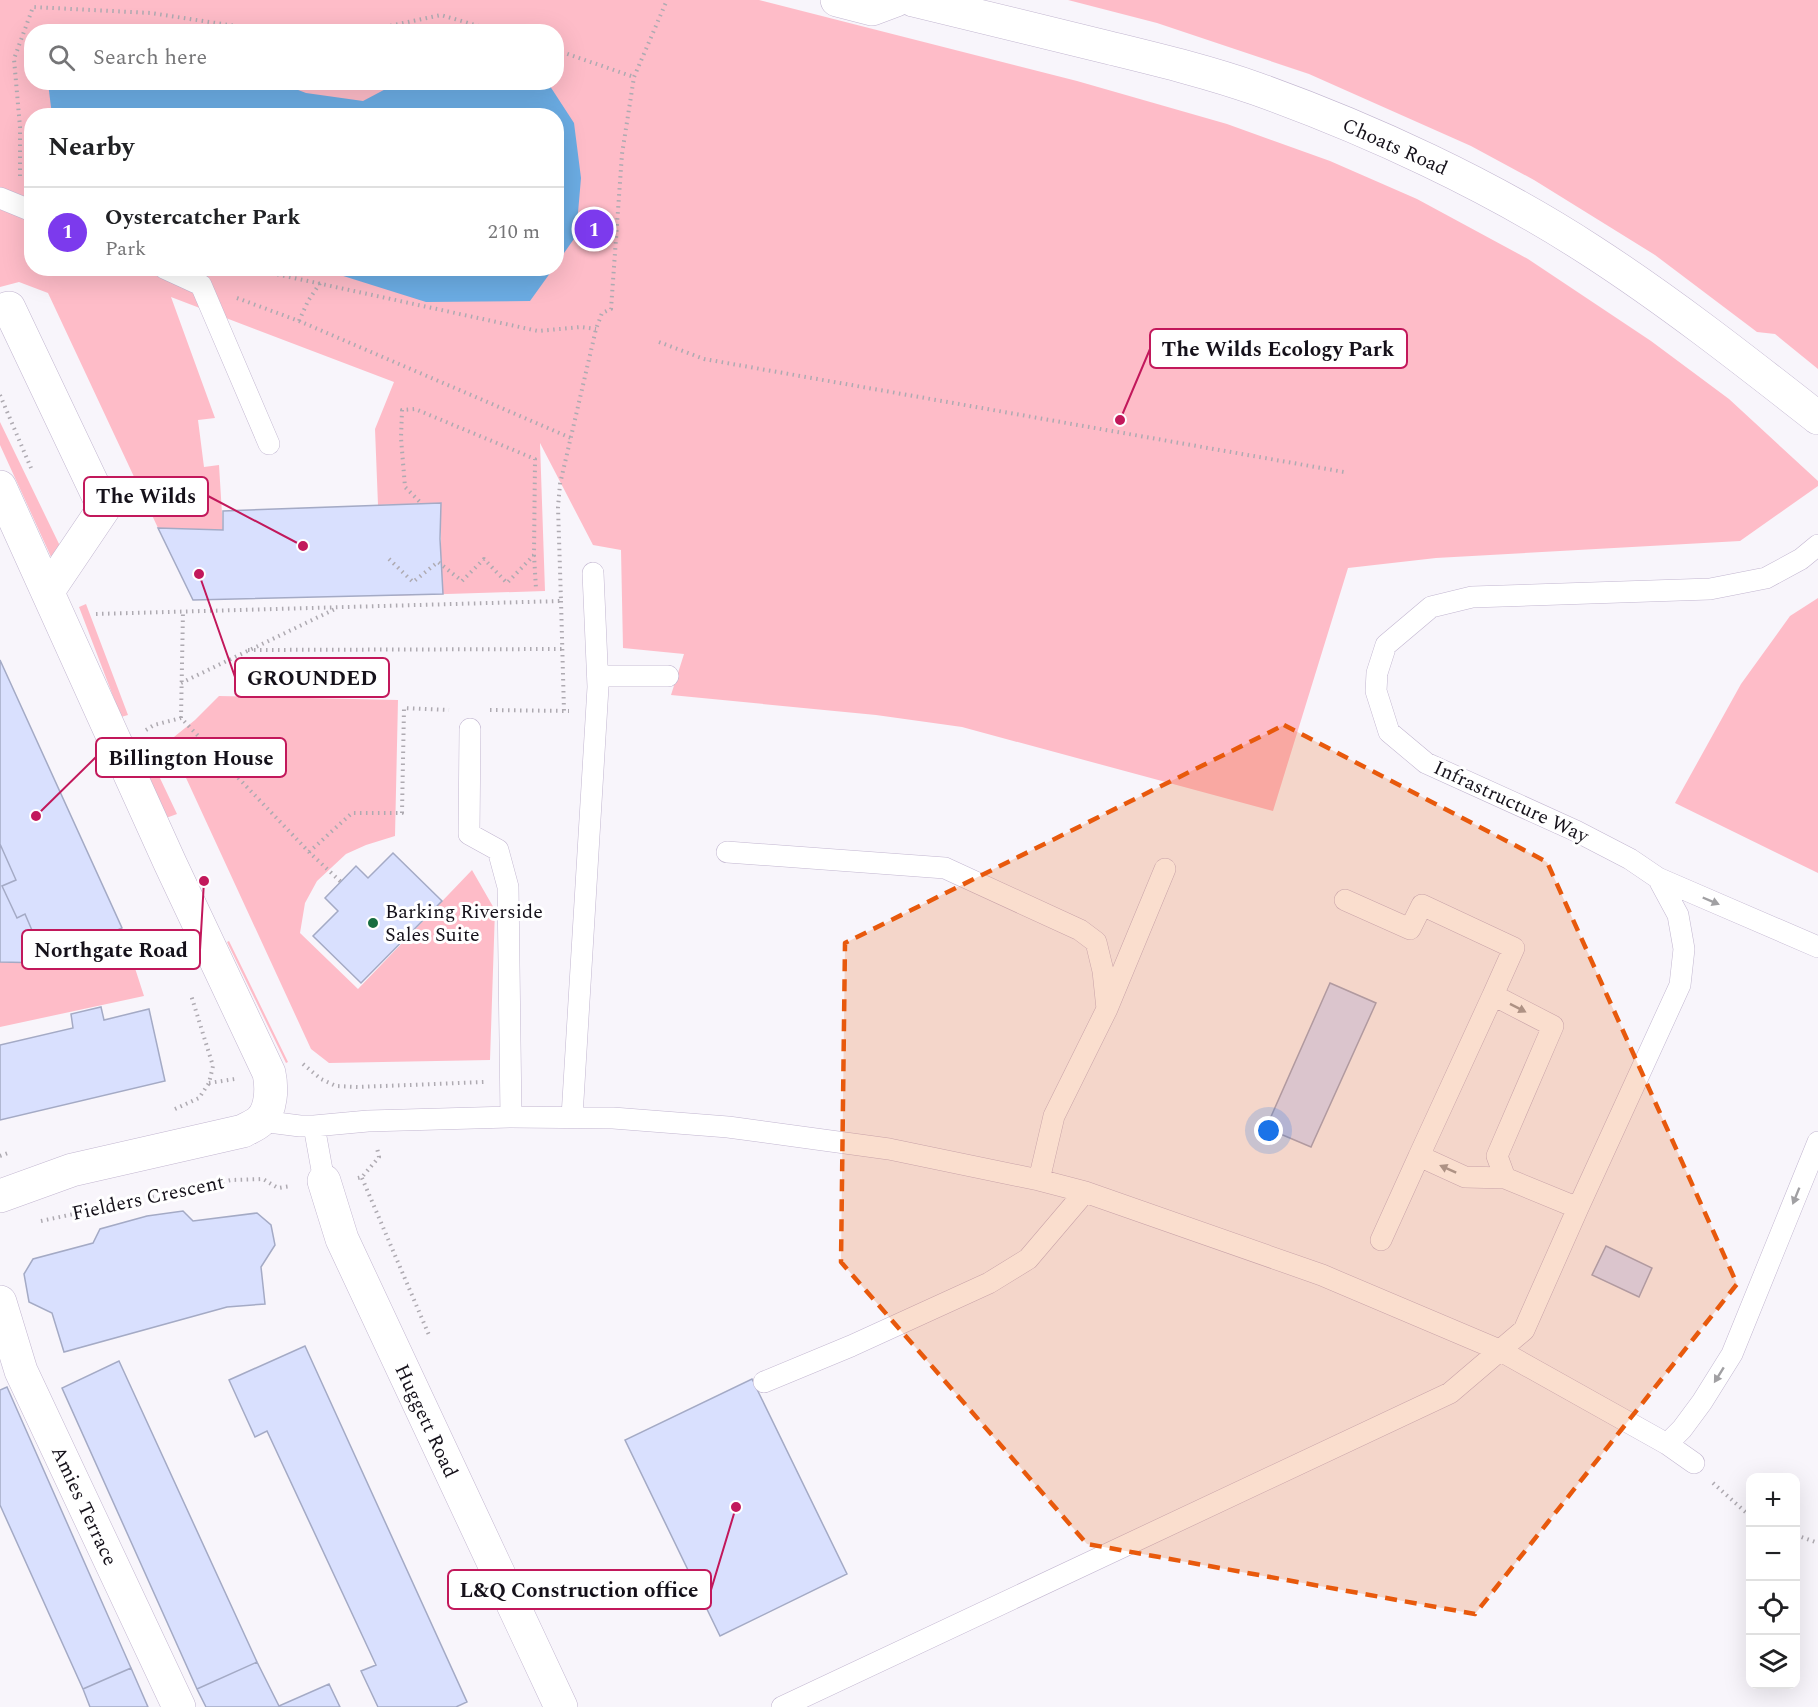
<!DOCTYPE html>
<html lang="en">
<head>
<meta charset="utf-8">
<style>
	body { margin:0; font-family:Spectral,serif; background:#f2f2f2; color:#202124 }
	.controls { position:absolute; right:18px; bottom:18px; display:grid; overflow:hidden; border-radius:12px; box-shadow:0 6px 24px #0002 }
	.controls button { width:54px; height:54px; display:grid; place-items:center; padding:0; border:0; border-bottom:2px solid #e0e0e0; background:#fff; color:#202124; font:30px sans-serif }
	.you { position:absolute; left:1269px; top:1131px; width:21px; height:21px; margin:-15px; border:4px solid #fff; border-radius:50%; background:#1a73e8; box-shadow:0 0 0 9px #1a73e833 }
	.badge { display:grid; place-items:center; width:39px; height:39px; border-radius:50%; background:#7c3aed; color:#fff; font-size:20px; font-weight:700 }
	.pin { position:absolute; translate:-50% -50%; border:3px solid #fff; box-shadow:0 2px 6px #0006 }
	.list { margin:0; padding:0; list-style:none }
	h2 { display:flex; justify-content:space-between; align-items:center; height:78px; margin:0; padding:0 24px; font-size:26px }
	h2 small { font-size:20px; font-weight:400; color:#757577 }
	.list li { display:grid; grid-template-columns:39px 1fr auto; gap:18px; align-items:center; box-sizing:border-box; height:90px; padding:0 24px; border-top:2px solid #e0e0e0 }
	.list b { display:block; font-size:22px; white-space:nowrap }
	.list p { margin:0; font-size:20px; white-space:nowrap; color:#757577 }
	.list em { font-size:20px; font-style:normal; color:#757577 }
	.icon { flex:none; width:33px; height:33px; fill:none; stroke:currentColor; stroke-width:2; stroke-linecap:round; stroke-linejoin:round }
	.map { position:relative; flex:none; width:1818px; height:1707px; overflow:hidden }
	.search { position:absolute; background:#fff; box-shadow:0 6px 24px #0002; left:24px; top:24px; width:540px; height:66px; display:flex; align-items:center; gap:15px; box-sizing:border-box; padding:0 21px; border-radius:24px; color:#757577; font-size:22px }
	.panel { position:absolute; background:#fff; box-shadow:0 6px 24px #0002; left:24px; top:108px; width:540px; height:168px; border-radius:24px }
	.map>svg:first-child { display:block }
</style>
</head>
<body>
<div class="map">
<svg width="1818" height="1707" viewBox="0 0 1818 1707">
	<rect width="100%" height="100%" fill="#f8f5fb"/>
	<path fill="#febcc8" fill-rule="evenodd" d="M0,0H759L1077,81L1227,124L1330,161L1417,199L1528,259L1651,341L1729,399L1818,481V486L1740,541L1436,558L1348,568L1273,811L962,727L876,715L671,695L684,654L623,648L621,550L593,545L540,443L545,591L384,596L383,555L441,552V503L378,505L375,429L394,382L171,297L215,418L198,420L204,467L219,465L223,530L158,528L48,293L19,282L0,287ZM32,32H556V82H32ZM32,116H556V268H32Z
		M1068,0H1818V369L1775,334L1757,332L1655,255L1534,180L1471,146L1309,74L1157,23Z
		M0,422L60,546L52,559L0,445Z
		M1818,598V873L1675,803L1741,684L1790,616Z
		M86,604L128,715L121,717L79,607Z
		M219,696L398,700L395,836L366,845L346,854L317,881L305,903L300,933L358,989L472,870L495,910L490,1060L329,1063L311,1049L169,741L195,720Z
		M149,755L177,814L166,818L139,760Z
		M122,928L144,996L0,1027V962L47,963Z
		M229,941L288,1062L286,1063L227,942Z"/>
	<path fill="#6bace3" d="M48,83H280L306,93L363,101L397,83H548L574,123L581,178L576,236L557,263L556,116L52,115Z
		M321,269L553,268V269L530,301L426,302Z"/>
	<path fill="#d9e0fe" stroke="#a4aac5" stroke-width="1.5" d="M441,503L440,539L443,594L193,600L158,528L223,530V511Z
		M0,660L122,928L46,963L25,914L17,918L2,886L16,880L0,844Z
		M0,844L16,880L2,886L17,918L25,914L46,963L0,962Z
		M393,853L442,901L361,983L313,936L338,911L325,898L356,866L368,878Z
		M1330,983L1376,1003L1311,1147L1266,1128Z
		M101,1007L104,1020L149,1009L165,1081L0,1120V1045L73,1028L71,1014Z
		M183,1211L193,1221L257,1213L271,1225L275,1245L261,1267L265,1304L227,1307L64,1352L52,1313L29,1302L24,1274L33,1259L93,1243L100,1229L147,1216Z
		M1606,1246L1652,1268L1639,1297L1592,1275Z
		M305,1346L467,1702L456,1707H378L361,1671L376,1665L267,1431L255,1437L229,1380Z
		M119,1361L257,1662L197,1689L62,1388Z
		M752,1379L847,1574L720,1636L625,1440Z
		M7,1387L131,1668L83,1689L0,1505V1390Z
		M257,1662L279,1706L329,1684L340,1707H206L197,1689Z
		M131,1668L148,1707H90L83,1689Z"/>
	<g fill="none" stroke-linecap="round" stroke-linejoin="round">
		<defs>
			<path id="service" d="M0,198L32,211
				M164,268L201,285L269,444
				M598,676H668
				M470,729L469,834L498,850L508,887L511,1117
				M727,852L945,868L1080,930L1096,942L1103,971L1107,1009
				M1658,878L1818,947
				M1345,900L1410,929L1422,905L1514,948L1493,995
				M572,1117L598,687L593,573
				M261,1121L300,1126H314L368,1121L511,1117L613,1118L728,1127L889,1149L1039,1180L1085,1192L1322,1275L1499,1350L1667,1444L1694,1463
				M314,1126L324,1181
				M1505,1178L1497,1156L1553,1026L1493,995L1419,1156L1465,1177L1505,1178L1578,1208
				M1039,1180L1054,1116L1107,1009L1165,869
				M1381,1240L1419,1156
				M764,1382L851,1346L989,1283L1028,1259L1085,1192
				M1667,1444L1682,1429L1702,1402L1732,1354L1818,1142
				M782,1707L1450,1393L1524,1330L1578,1208L1680,985L1684,949L1678,915L1658,878L1630,859L1576,831L1426,763L1389,732L1376,691L1377,673L1386,645L1431,607L1472,597L1710,589L1766,578L1801,559L1818,545"/>
			<path id="minor" d="M0,311L9,308L104,508L48,591
				M324,1181L342,1239L561,1707
				M0,1302L21,1371L179,1707"/>
			<path id="tertiary" d="M837,0L872,9L896,0
				M913,0C979,16 1045,32 1110,48C1159,60 1209,72 1257,89C1369,129 1490,185 1590,250C1669,301 1744,360 1818,418
				M0,487L170,863L269,1073C272,1087 272,1110 260,1121C256,1125 248,1128 243,1131L72,1170L0,1196"/>
		</defs>
		<use href="#service" stroke="#c2b6d0" stroke-width="22"/>
		<use href="#minor" stroke="#c2b6d0" stroke-width="34"/>
		<use href="#tertiary" stroke="#c2b6d0" stroke-width="34"/>
		<path stroke="#aeaab1" stroke-width="4" stroke-dasharray="1.5 4.5" stroke-linecap="butt" d="M361,32L441,15L499,32
			M556,50L634,77
			M20,176V127L14,59L33,7L151,13L242,27L303,32
			M248,268L538,331L581,327L596,329
			M237,298L299,321L571,438
			M299,321L308,301L320,283
			M659,342L704,359L1344,472
			M0,395L31,468
			M534,555L536,589
			M389,559L413,582L438,562L462,581L484,559L507,583L534,555L535,459L415,409L402,410L401,438L405,487L421,503
			M561,601L564,711
			M96,614L561,601L558,507L560,484L596,329L602,313L611,309L622,154L634,77L667,0
			M248,650L562,649
			M181,683L335,609
			M490,710L569,711
			M181,718L183,611
			M146,730L154,725L181,718L309,852L341,882
			M309,852L352,813H402L404,708L449,710
			M303,1064L321,1079L336,1086L358,1087L484,1082
			M209,1083L235,1079
			M175,1109L199,1098L209,1083L213,1066L191,995
			M0,1156L11,1152
			M358,1178L362,1177L379,1157L377,1148
			M362,1178L429,1335
			M41,1221L231,1180L263,1179L278,1188L291,1186
			M1713,1483L1750,1516
			M1796,1535L1818,1543"/>
		<use href="#service" stroke="#fff" stroke-width="21"/>
		<use href="#minor" stroke="#fff" stroke-width="33"/>
		<use href="#tertiary" stroke="#fff" stroke-width="33"/>
	</g>
	<defs><path id="oneway-solid" d="M-6-.8H1V-3.2L6.5 0L1 3.2V.8H-6Z" transform="scale(1.5)"/></defs>
	<g fill="#a1a0a3">
		<use href="#oneway-solid" transform="translate(1711 901) rotate(23)"/>
		<use href="#oneway-solid" transform="translate(1518 1008) rotate(27)"/>
		<use href="#oneway-solid" transform="translate(1448 1169) rotate(-156)"/>
		<use href="#oneway-solid" transform="translate(1796 1196) rotate(112)"/>
		<use href="#oneway-solid" transform="translate(1719 1375) rotate(122)"/>
	</g>
	<path fill="#e8590c" fill-opacity="0.2" stroke="#e8590c" stroke-width="4.5" stroke-dasharray="12 8" stroke-linejoin="round" d="M1284,725L1547,862L1737,1284L1475,1614L1087,1544L841,1262L845,943Z"/>
	<circle fill="#176d40" stroke="#fff" stroke-width="2" cx="373" cy="923" r="6"/>
	<g text-anchor="middle" dominant-baseline="central" stroke-width="6" stroke-linejoin="round" paint-order="stroke">
		<g font-size="20" fill="#15111a" stroke="#fff">
			<text transform="translate(1395 147) rotate(24)">Choats Road</text>
			<text transform="translate(1511 802) rotate(25)">Infrastructure Way</text>
			<text transform="translate(148 1198) rotate(-12)">Fielders Crescent</text>
			<text transform="translate(426 1421) rotate(65)">Huggett Road</text>
			<text transform="translate(84 1506) rotate(65)">Amies Terrace</text>
		</g>
		<g font-size="20" fill="#15111a" stroke="#fff" text-anchor="start">
			<text x="385" y="912">Barking Riverside<tspan x="385" dy="23">Sales Suite</tspan></text>
		</g>
	</g>
	<path fill="none" stroke="#c2185b" stroke-width="2" d="M1120 420L1150 349M303 546L208 496M199 574L235 677M36 816L96 757M204 881L200 950M736 1507L711 1590"/>
	<g fill="#c2185b" stroke="#fff" stroke-width="2">
		<circle cx="1120" cy="420" r="6"/>
		<circle cx="303" cy="546" r="6"/>
		<circle cx="199" cy="574" r="6"/>
		<circle cx="36" cy="816" r="6"/>
		<circle cx="204" cy="881" r="6"/>
		<circle cx="736" cy="1507" r="6"/>
	</g>
	<g fill="#fff" stroke="#c2185b" stroke-width="2">
		<rect x="1150" y="329" width="257" height="39" rx="6"/>
		<rect x="84" y="477" width="124" height="39" rx="6"/>
		<rect x="235" y="658" width="154" height="39" rx="6"/>
		<rect x="96" y="738" width="190" height="39" rx="6"/>
		<rect x="22" y="930" width="178" height="39" rx="6"/>
		<rect x="448" y="1570" width="263" height="39" rx="6"/>
	</g>
	<g font-size="21" text-anchor="middle" font-weight="bold" fill="#15111a">
		<text x="1278" y="356">The Wilds Ecology Park</text>
		<text x="146" y="503">The Wilds</text>
		<text x="312" y="685">GROUNDED</text>
		<text x="191" y="765">Billington House</text>
		<text x="111" y="957">Northgate Road</text>
		<text x="579" y="1597">L&amp;Q Construction office</text>
	</g>
</svg>
<div class="controls">
<button>+</button>
<button>−</button>
<button><svg class="icon" aria-label="locate" viewBox="0 0 24 24"><circle cx="12" cy="12" r="6"/><path d="M12 2v4M12 18v4M2 12h4M18 12h4"/></svg></button>
<button><svg class="icon" aria-label="layers" viewBox="0 0 24 24"><path d="M12 4l9 5-9 5-9-5zM3 14l9 5 9-5"/></svg></button>
</div>
<div class="you"></div>
<div class="pin badge" style="left:594px;top:229px">1</div>
<div class="search"><svg class="icon" aria-label="search" viewBox="0 0 24 24"><circle cx="10" cy="10" r="6"/><path d="M15 15l6 6"/></svg>Search here</div>
<section class="panel">
<h2>Nearby<small></small></h2>
<ul class="list">
<li><span class="badge">1</span><div><b>Oystercatcher Park</b><p>Park</p></div><em>210 m</em></li>
</ul>
</section>
</div>
</body>
</html>
